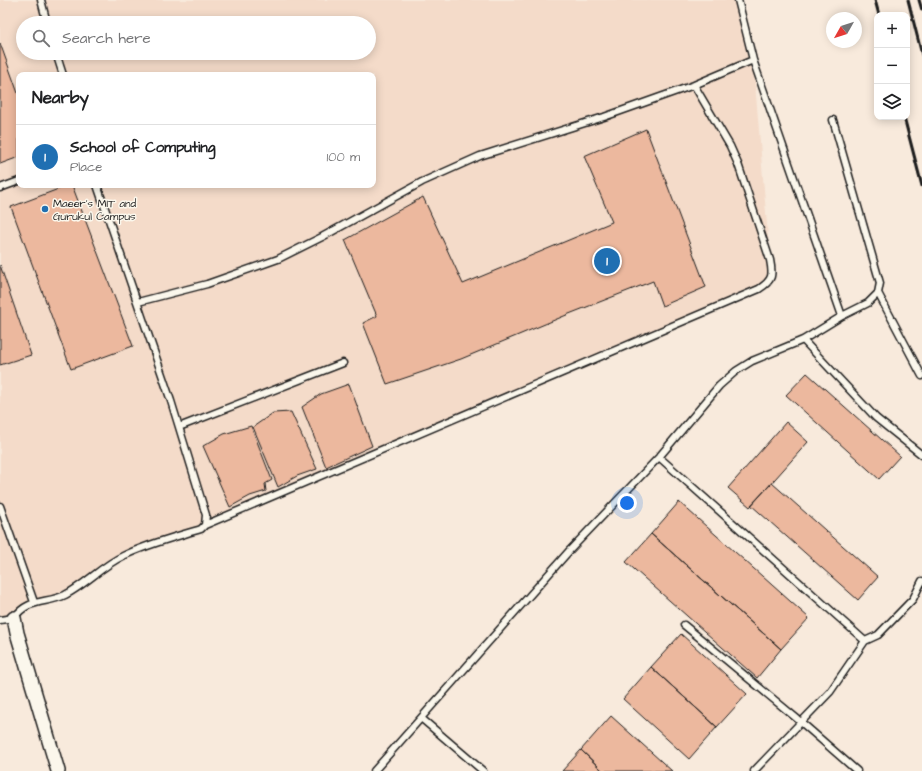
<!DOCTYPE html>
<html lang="en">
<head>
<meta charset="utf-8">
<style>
	body { margin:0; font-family:"Architects Daughter",sans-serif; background:#f2f2f2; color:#202124 }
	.controls { position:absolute; right:12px; top:12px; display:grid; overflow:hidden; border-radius:8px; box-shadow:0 2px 10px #0003 }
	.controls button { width:36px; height:36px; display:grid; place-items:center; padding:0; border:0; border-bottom:1px solid #e0e0e0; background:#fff; color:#202124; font:20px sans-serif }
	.compass { position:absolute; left:826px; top:12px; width:36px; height:36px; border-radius:50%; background:#fff; box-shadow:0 2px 10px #0003; rotate:231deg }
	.you { position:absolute; left:627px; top:503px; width:14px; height:14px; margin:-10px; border:3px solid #fff; border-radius:50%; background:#1a73e8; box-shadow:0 0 0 6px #1a73e833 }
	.badge { display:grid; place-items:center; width:26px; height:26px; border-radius:50%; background:#1f6fb2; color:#fff; font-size:13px; font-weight:700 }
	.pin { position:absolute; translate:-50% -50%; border:2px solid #fff; box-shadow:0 1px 4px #0006 }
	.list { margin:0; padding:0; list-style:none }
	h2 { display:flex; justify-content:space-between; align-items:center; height:52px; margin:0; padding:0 16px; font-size:17px }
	h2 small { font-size:13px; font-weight:400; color:#757577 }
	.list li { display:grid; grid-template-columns:26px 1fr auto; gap:12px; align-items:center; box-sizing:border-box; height:64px; padding:0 16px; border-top:1px solid #e0e0e0 }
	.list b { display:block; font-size:15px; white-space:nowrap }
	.list p { margin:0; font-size:13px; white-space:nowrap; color:#757577 }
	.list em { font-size:13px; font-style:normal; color:#757577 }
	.icon { flex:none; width:22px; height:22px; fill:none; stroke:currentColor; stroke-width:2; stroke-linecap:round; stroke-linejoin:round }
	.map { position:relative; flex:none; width:922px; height:771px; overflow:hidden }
	.search { position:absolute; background:#fff; box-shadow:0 2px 10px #0003; left:16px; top:16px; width:360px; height:44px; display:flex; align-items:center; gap:10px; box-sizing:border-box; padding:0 14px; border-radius:22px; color:#757577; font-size:15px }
	.panel { position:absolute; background:#fff; box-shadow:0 2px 10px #0003; left:16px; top:72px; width:360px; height:116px; border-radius:8px }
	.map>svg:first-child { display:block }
</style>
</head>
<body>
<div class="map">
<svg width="922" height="771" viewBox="0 0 922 771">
	<rect width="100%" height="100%" fill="#f8eadc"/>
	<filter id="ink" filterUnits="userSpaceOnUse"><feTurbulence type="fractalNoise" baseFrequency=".025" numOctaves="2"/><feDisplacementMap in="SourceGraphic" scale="8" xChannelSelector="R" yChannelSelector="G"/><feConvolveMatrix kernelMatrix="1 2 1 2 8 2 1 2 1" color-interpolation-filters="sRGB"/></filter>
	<g filter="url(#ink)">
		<path fill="#f4dbc9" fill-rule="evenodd" d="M0,0H738L753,60L770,260L768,283L205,525L124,555L63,596L34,602L0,620ZM23,23H369V53H23ZM19,75H373V185H19Z"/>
		<path fill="#ecb89e" stroke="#1c1c1c" d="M0,43L19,96V157L0,164Z
			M646,129L706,287L662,306L653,281L569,314L461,359L387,384L363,323L377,316L345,240L423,197L463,284L612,222L584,156Z
			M69,185H72L133,346L71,369L11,207Z
			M0,265L31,355L0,365Z
			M807,373L900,456L879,479L786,395Z
			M349,384L372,446L326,467L302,407L321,394Z
			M291,412L317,469L297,476L278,487L253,427L273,413Z
			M786,422L808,442L750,507L728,488Z
			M251,426L272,480L265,484L266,491L250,496L230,507L203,446L224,434Z
			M772,483L878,577L858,600L751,505Z
			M679,502L809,618L781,649L651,534Z
			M651,534L781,649L757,678L626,562Z
			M681,634L747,694L717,727L651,667Z
			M651,667L717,727L689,759L623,699Z
			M611,716L672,771H603L581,750Z
			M581,750L603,771H562Z"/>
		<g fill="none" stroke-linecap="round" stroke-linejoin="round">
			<defs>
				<path id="service" d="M41,0L47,23
					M56,53L63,75
					M753,60L842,316
					M97,185L171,401L206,515L205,525
					M0,188L19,181
					M878,293L922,376
					M138,302L207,284L278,259L322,237L422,182L480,156L604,117L694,85L753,60L738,0
					M803,340L876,418L922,455
					M179,427L343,363
					M659,457L865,641
					M0,506L34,602
					M0,620L14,618C28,598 46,604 65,595C86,584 102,566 123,556C147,544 175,537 201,529L205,525L759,289C773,280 773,275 770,260L738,164L730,146L694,85
					M684,625L801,722L857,771
					M421,718L483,771
					M374,771L570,550L659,457L719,386L736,371L752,361L803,340L842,316L868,303L878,293L880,283L833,120
					M754,771L830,692L865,641L878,635L913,599L922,581"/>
				<path id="minor" d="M14,618L17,633L58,771"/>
			</defs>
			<use href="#service" stroke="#1c1c1c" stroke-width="9"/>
			<use href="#minor" stroke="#1c1c1c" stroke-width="16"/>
			<use href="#service" stroke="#fbf7ec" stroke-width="6"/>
			<use href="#minor" stroke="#fbf7ec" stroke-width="13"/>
			<path stroke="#1c1c1c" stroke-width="3" d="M875,0L879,15
				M908,0L922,55
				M919,0L922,10
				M904,117L922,186"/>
		</g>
	</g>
	<circle fill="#1f6fb2" stroke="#fbf7ec" stroke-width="1.5" cx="45" cy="209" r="4"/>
	<g text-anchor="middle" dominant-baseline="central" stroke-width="3" stroke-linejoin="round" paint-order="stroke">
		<g font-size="11" fill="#1c1c1c" stroke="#fbf7ec" text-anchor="start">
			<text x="53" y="203">Maeer's MIT and<tspan x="53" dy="13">Gurukul Campus</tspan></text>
		</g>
	</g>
</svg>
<div class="controls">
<button>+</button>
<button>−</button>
<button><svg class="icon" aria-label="layers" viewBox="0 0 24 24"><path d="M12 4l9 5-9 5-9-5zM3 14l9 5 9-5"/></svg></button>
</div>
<svg class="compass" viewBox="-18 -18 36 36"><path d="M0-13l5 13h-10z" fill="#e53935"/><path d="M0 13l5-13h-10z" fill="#757577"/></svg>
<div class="you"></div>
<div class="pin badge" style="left:607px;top:261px">1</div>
<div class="search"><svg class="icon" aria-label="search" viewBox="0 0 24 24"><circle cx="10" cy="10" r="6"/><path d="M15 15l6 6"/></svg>Search here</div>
<section class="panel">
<h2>Nearby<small></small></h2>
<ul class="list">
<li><span class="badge">1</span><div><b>School of Computing</b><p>Place</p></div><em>100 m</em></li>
</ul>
</section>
</div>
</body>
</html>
